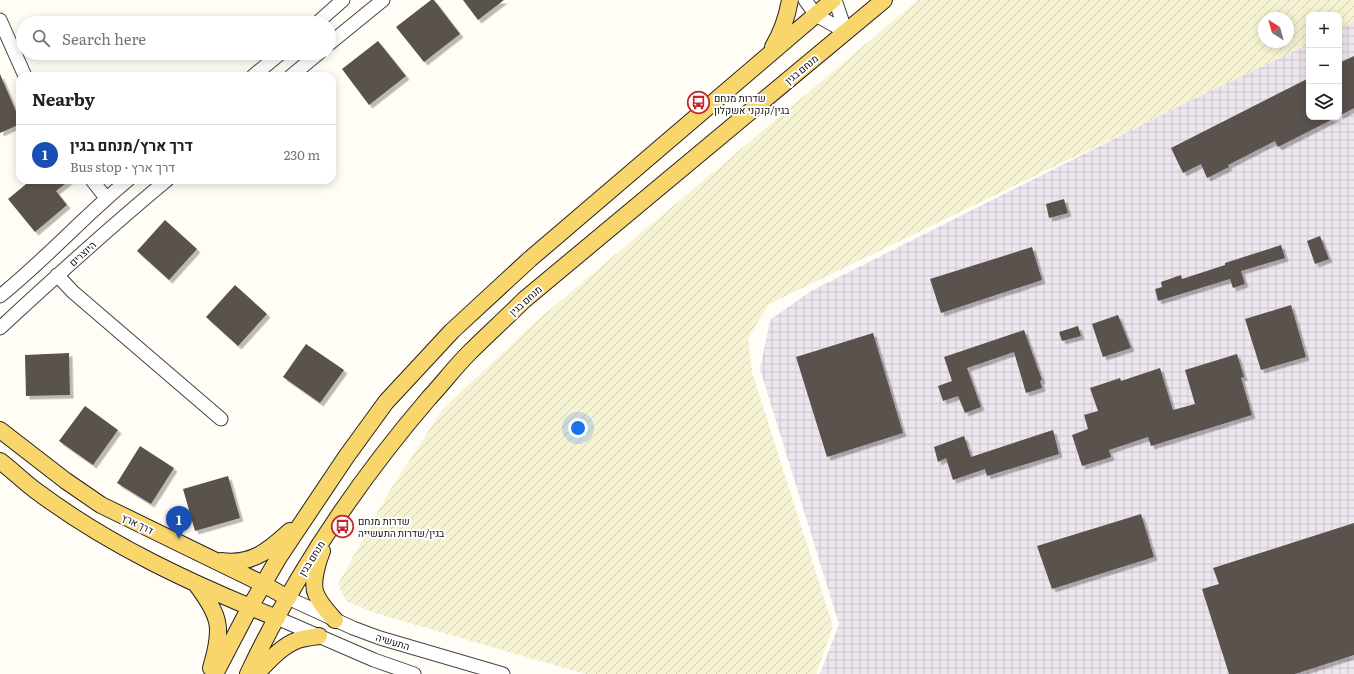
<!DOCTYPE html>
<html lang="en">
<head>
<meta charset="utf-8">
<style>
	body { margin:0; font-family:Literata,Heebo,serif; background:#f2f2f2; color:#202124 }
	.controls { position:absolute; right:12px; top:12px; display:grid; overflow:hidden; border-radius:8px; box-shadow:0 2px 10px #0003 }
	.controls button { width:36px; height:36px; display:grid; place-items:center; padding:0; border:0; border-bottom:1px solid #e0e0e0; background:#fff; color:#202124; font:20px sans-serif }
	.compass { position:absolute; left:1258px; top:12px; width:36px; height:36px; border-radius:50%; background:#fff; box-shadow:0 2px 10px #0003; rotate:323deg }
	.you { position:absolute; left:578px; top:428px; width:14px; height:14px; margin:-10px; border:3px solid #fff; border-radius:50%; background:#1a73e8; box-shadow:0 0 0 6px #1a73e833 }
	.badge { display:grid; place-items:center; width:26px; height:26px; border-radius:50%; background:#c4262e; color:#fff; font-size:13px; font-weight:700 }
	.pin { position:absolute; translate:-50% -33px; filter:drop-shadow(0 1px 2px #0008) }
	.pin::after { content:''; position:absolute; top:21px; width:14px; height:12px; background:inherit; clip-path:polygon(0 0,100% 0,50% 100%) }
	.list { margin:0; padding:0; list-style:none }
	h2 { display:flex; justify-content:space-between; align-items:center; height:52px; margin:0; padding:0 16px; font-size:17px }
	h2 small { font-size:13px; font-weight:400; color:#757577 }
	.list li { display:grid; grid-template-columns:26px 1fr auto; gap:12px; align-items:center; box-sizing:border-box; height:60px; padding:0 16px; border-top:1px solid #e0e0e0 }
	.list b { display:block; font-size:15px; white-space:nowrap }
	.list p { margin:0; font-size:13px; white-space:nowrap; color:#757577 }
	.list em { font-size:13px; font-style:normal; color:#757577 }
	.icon { flex:none; width:22px; height:22px; fill:none; stroke:currentColor; stroke-width:2; stroke-linecap:round; stroke-linejoin:round }
	.map { position:relative; flex:none; width:1354px; height:674px; overflow:hidden }
	.search { position:absolute; background:#fff; box-shadow:0 2px 10px #0003; left:16px; top:16px; width:320px; height:44px; display:flex; align-items:center; gap:10px; box-sizing:border-box; padding:0 14px; border-radius:22px; color:#757577; font-size:15px }
	.panel { position:absolute; background:#fff; box-shadow:0 2px 10px #0003; left:16px; top:72px; width:320px; height:112px; border-radius:12px }
	.map>svg:first-child { display:block }
</style>
</head>
<body>
<div class="map">
<svg width="1354" height="674" viewBox="0 0 1354 674">
	<defs>
		<pattern id="industrial-grid" width="8" height="8" patternUnits="userSpaceOnUse"><rect width="8" height="8" fill="#eee6ef"/><path d="M0 4h8M4 0v8" fill="none" stroke="#cbc4cc"/></pattern>
		<pattern id="farmland-furrows" width="10" height="10" patternUnits="userSpaceOnUse"><rect width="10" height="10" fill="#f6f3d4"/><path d="M-1 1l2-2M0 10L10 0M9 11l2-2" fill="none" stroke="#d2cfb5"/></pattern>
		<filter id="shadow"><feDropShadow dx="3.5" dy="3.5" stdDeviation="0" flood-color="#0004"/></filter>
	</defs>
	<rect width="100%" height="100%" fill="#fffdf5"/>
	<path fill="url(#industrial-grid)" d="M1354,19V674H820L839,624L760,369L770,320L811,291L1309,41V117H1339V26Z"/>
	<path fill="url(#farmland-furrows)" fill-rule="evenodd" d="M918,0H1354V22L1339,30V15H1309V44L769,304L748,338L752,372L833,626L816,674H585L375,613L346,601L338,584L389,492L442,410L533,324ZM1264,18H1288V42H1264Z"/>
	<path fill="#5a524d" filter="url(#shadow)" d="M431,0H434L460,34L424,62L396,27Z
		M463,0H504L478,20Z
		M378,41L406,76L369,105L342,69Z
		M1354,56V108L1339,116V63Z
		M0,74L20,121V124L0,133Z
		M1309,78V117H1337L1278,147L1275,141L1228,165L1229,167L1207,178L1201,164L1183,173L1171,148Z
		M31,180H70L56,191L67,205L35,232L8,199Z
		M1064,199L1068,213L1049,218L1046,204Z
		M165,220L197,249L169,280L137,251Z
		M1320,236L1329,259L1315,264L1307,241Z
		M1281,245L1285,258L1241,271L1245,284L1233,288L1230,279L1158,301L1155,289L1162,287L1161,282L1181,275L1182,279L1225,265V263Z
		M1032,247L1042,280L941,313L930,279Z
		M235,285L267,314L238,346L206,317Z
		M1291,305L1306,357L1261,370L1245,319Z
		M1118,315L1131,348L1103,357L1092,324Z
		M1078,326L1081,336L1062,341L1059,332Z
		M1024,330L1042,380L1040,381L1042,388L1026,393L1014,352L967,368L981,407L965,413L958,396L943,401L938,386L952,381L944,357Z
		M873,333L903,433L827,457L796,357Z
		M306,344L344,370L320,403L283,377Z
		M69,353L70,395L26,396L25,355Z
		M1237,354L1244,377L1241,378L1252,415L1151,446L1148,437L1109,450L1111,457L1082,466L1072,435L1088,429L1084,415L1098,411L1090,388L1120,378L1121,381L1160,368L1173,410L1195,404L1185,370Z
		M85,406L118,430L93,465L59,441Z
		M1053,430L1059,454L987,476L985,469L953,480L946,458L938,462L934,447L964,436L971,457Z
		M140,446L174,468L151,504L117,483Z
		M228,476L240,518L195,531L183,489Z
		M1141,514L1154,557L1052,589L1037,546Z
		M1354,523V655L1295,674H1229L1202,589L1219,584L1213,568Z"/>
	<g fill="none" stroke-linecap="round" stroke-linejoin="round">
		<defs>
			<path id="minor" d="M805,0L816,15L846,32
				M835,0L846,32
				M0,20L25,76
				M317,23L343,0
				M329,44L383,0
				M253,76L281,53
				M291,76L319,53
				M92,180L106,198
				M57,275L73,292L221,419
				M0,296C45,260 83,217 128,180
				M0,328C54,278 109,228 167,180
				M288,598L353,628L380,638L503,674
				M277,618L374,660L414,674"/>
			<path id="major" d="M773,47C782,32 787,17 790,0
				M0,430L66,481L101,505L263,584L288,598
				M0,461C12,470 23,481 35,490C108,545 192,584 277,618
				M322,551C318,561 311,583 316,594C320,604 328,612 335,620
				M221,561C252,565 268,551 290,531
				M196,584C221,617 223,628 211,668
				M215,674L250,607L279,557L346,457L386,402L452,331L530,259L833,0
				M248,674C295,574 357,482 429,398C443,383 455,367 469,353C487,335 506,318 524,300L884,0
				M256,674C268,662 281,646 298,640C304,638 312,637 319,636"/>
		</defs>
		<use href="#minor" stroke="#444" stroke-width="15"/>
		<use href="#major" stroke="#222" stroke-width="18"/>
		<use href="#minor" stroke="#fff" stroke-width="13"/>
		<use href="#major" stroke="#f9d66b" stroke-width="16"/>
	</g>
	<defs>
		<symbol id="bus-ring" viewBox="-11 -11 22 22"><circle r="9.5" fill="#fff" stroke="#c4262e" stroke-width="1.5"/><path d="M-5-6H5V4H4V6H2V4H-2V6H-4V4H-5ZM-3.5-4V0h7V-4ZM-3.5 1.2v1.5H-2V1.2ZM2 1.2v1.5H3.5V1.2Z" fill="#c4262e"/></symbol>
	</defs>
	<g fill-rule="evenodd">
		<use href="#bus-ring" x="686" y="90" width="25" height="25"/>
		<use href="#bus-ring" x="330" y="514" width="25" height="25"/>
	</g>
	<g text-anchor="middle" dominant-baseline="central" stroke-width="4" stroke-linejoin="round" paint-order="stroke">
		<g font-size="10" fill="#111" stroke="#fff">
			<text transform="translate(801 69) rotate(-40)">מנחם בגין</text>
			<text transform="translate(82 253) rotate(-42)">היוצרים</text>
			<text transform="translate(525 300) rotate(-42)">מנחם בגין</text>
			<text transform="translate(138 523) rotate(26)">דרך ארץ</text>
			<text transform="translate(311 558) rotate(-58)">מנחם בגין</text>
			<text transform="translate(393 641) rotate(17)">התעשיה</text>
		</g>
		<g font-size="10" fill="#111" stroke="#fff" text-anchor="start">
			<text x="714" y="97">שדרות מנחם<tspan x="714" dy="12">בגין/קנקני אשקלון</tspan></text>
			<text x="358" y="520">שדרות מנחם<tspan x="358" dy="12">בגין/שדרות התעשייה</tspan></text>
		</g>
	</g>
</svg>
<div class="controls">
<button>+</button>
<button>−</button>
<button><svg class="icon" aria-label="layers" viewBox="0 0 24 24"><path d="M12 4l9 5-9 5-9-5zM3 14l9 5 9-5"/></svg></button>
</div>
<svg class="compass" viewBox="-18 -18 36 36"><path d="M0-13l5 13h-10z" fill="#e53935"/><path d="M0 13l5-13h-10z" fill="#757577"/></svg>
<div class="you"></div>
<div class="pin badge" style="left:179px;top:539px;background:#1a4fb4">1</div>
<div class="search"><svg class="icon" aria-label="search" viewBox="0 0 24 24"><circle cx="10" cy="10" r="6"/><path d="M15 15l6 6"/></svg>Search here</div>
<section class="panel">
<h2>Nearby<small></small></h2>
<ul class="list">
<li><span class="badge" style="background:#1a4fb4">1</span><div><b>דרך ארץ/מנחם בגין</b><p>Bus stop · דרך ארץ</p></div><em>230 m</em></li>
</ul>
</section>
</div>
</body>
</html>
